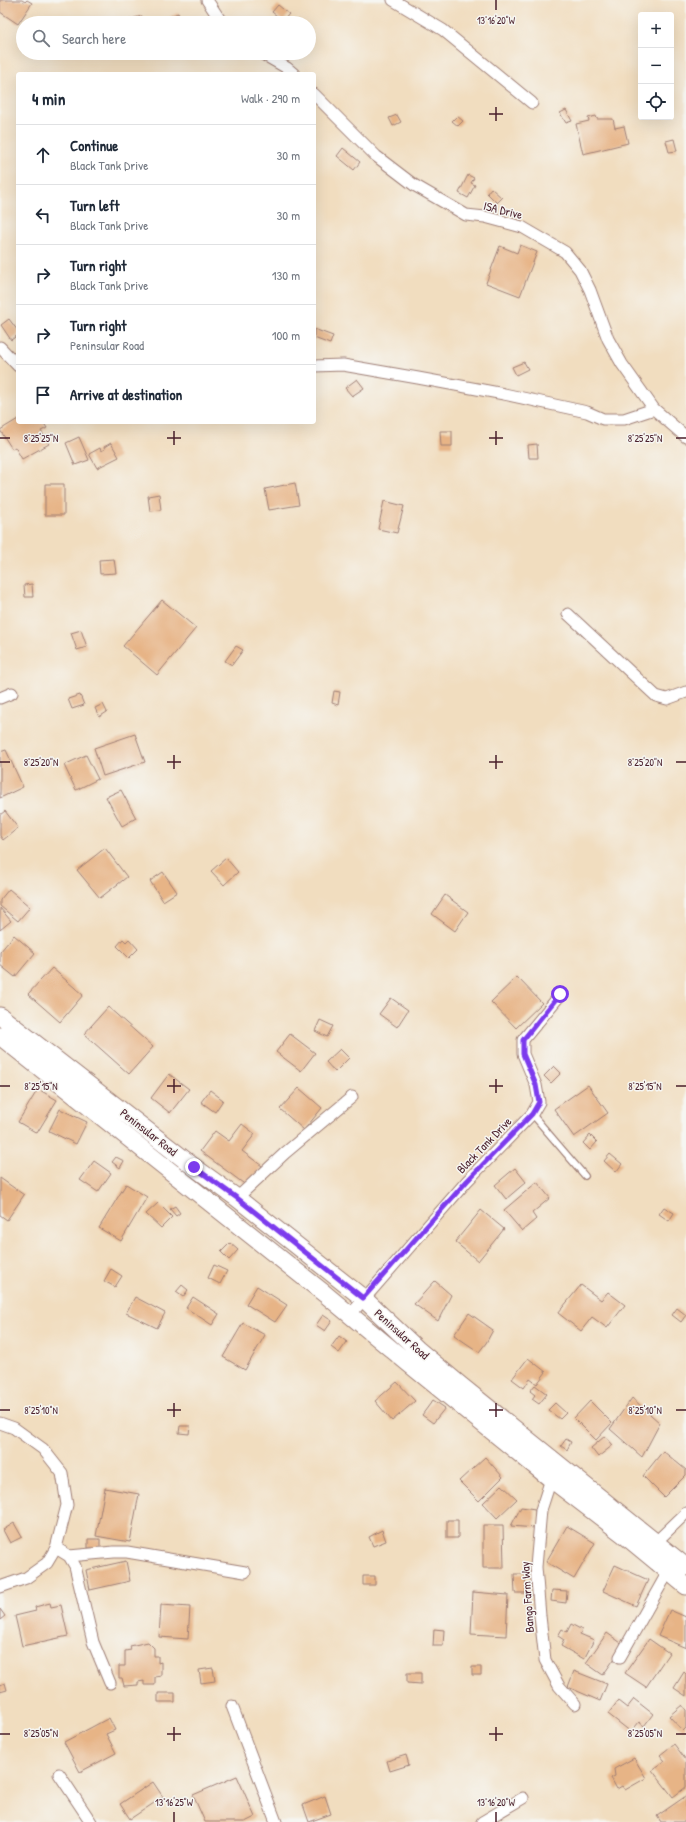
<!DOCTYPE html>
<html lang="en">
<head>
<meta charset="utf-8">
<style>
	body { margin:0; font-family:"Patrick Hand",sans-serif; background:#f2f2f3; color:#1f2937 }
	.controls { position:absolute; right:12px; top:12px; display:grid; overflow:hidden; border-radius:4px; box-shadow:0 4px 16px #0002 }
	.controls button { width:36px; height:36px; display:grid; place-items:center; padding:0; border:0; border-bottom:1px solid #e0e1e3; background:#fff; color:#1f2937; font:20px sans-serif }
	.stop { position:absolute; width:12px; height:12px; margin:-9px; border:3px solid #7c3aed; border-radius:50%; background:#fff }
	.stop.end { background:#7c3aed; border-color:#fff; box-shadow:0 1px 4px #0008 }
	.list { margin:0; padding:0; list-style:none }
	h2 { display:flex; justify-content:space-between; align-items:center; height:52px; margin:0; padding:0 16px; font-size:17px }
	h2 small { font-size:13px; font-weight:400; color:#747a83 }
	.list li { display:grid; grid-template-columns:26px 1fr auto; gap:12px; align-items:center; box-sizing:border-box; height:60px; padding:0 16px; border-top:1px solid #e0e1e3 }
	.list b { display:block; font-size:15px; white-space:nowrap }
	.list p { margin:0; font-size:13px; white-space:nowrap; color:#747a83 }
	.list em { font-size:13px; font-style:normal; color:#747a83 }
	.icon { flex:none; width:22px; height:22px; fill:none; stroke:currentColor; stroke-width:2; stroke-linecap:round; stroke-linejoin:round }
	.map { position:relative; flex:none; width:686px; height:1822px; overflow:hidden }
	.search { position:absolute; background:#fff; box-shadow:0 4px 16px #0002; left:16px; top:16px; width:300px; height:44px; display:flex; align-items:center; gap:10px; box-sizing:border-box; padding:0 14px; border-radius:22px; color:#747a83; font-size:15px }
	.panel { position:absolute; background:#fff; box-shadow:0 4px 16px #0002; left:16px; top:72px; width:300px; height:352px; border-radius:4px }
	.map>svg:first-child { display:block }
</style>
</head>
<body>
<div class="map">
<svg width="686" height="1822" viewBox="0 0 686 1822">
	<rect width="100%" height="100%" fill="#f6f6f2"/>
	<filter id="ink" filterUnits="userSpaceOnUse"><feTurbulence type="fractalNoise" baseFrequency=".025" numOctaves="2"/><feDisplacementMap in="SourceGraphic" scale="8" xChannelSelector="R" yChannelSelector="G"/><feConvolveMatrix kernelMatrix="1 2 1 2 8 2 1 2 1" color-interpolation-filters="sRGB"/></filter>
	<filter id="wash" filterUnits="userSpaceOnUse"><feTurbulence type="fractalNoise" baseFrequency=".012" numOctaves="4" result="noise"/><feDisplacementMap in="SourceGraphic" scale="16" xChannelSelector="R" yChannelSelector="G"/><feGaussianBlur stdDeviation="0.9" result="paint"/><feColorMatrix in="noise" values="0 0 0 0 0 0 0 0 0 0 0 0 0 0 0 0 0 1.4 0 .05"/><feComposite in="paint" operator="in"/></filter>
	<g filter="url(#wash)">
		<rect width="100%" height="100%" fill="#f1ddbf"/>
		<g id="blocks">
			<path fill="#e7b486" d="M0,0H22L25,2L27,0L32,3L18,24L0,12Z
				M278,5L289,14L283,21L272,12Z
				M178,13L182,22L165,23L163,20Z
				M142,16L143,23H121V22Z
				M566,110L572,121L566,123L560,113Z
				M397,115L401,122L393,126L389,118Z
				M457,116L463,121L458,126L452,121Z
				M596,116L597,119H613L615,128L624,126L628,143L583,154L576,124L589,121L588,118Z
				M674,139L677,151L669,152L666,141Z
				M343,148L360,162L354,170L337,156Z
				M468,175L474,178L471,183L475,185L468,198L459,193Z
				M491,188L502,198L497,203L487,193Z
				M520,245L537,252L520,296L486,283L500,246L517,253Z
				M9,319L18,331V335L11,340L1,325Z
				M314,329L333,336L330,344L314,338Z
				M524,362L528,369L516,375L512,367Z
				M357,379L364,388L352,396L345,388Z
				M18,419V422H43L47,428L41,431L49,444L22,459L15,447L12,449L0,430Z
				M440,431H452V446H441Z
				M79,437L89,460L75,465L66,443Z
				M111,443L119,457L97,468L89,454L100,448L101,451L105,449L104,447Z
				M537,444L538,458H529L528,445Z
				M295,483L299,505L269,510L265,489Z
				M45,484H64V515H45Z
				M159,494L161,510L150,511L148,496Z
				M384,501L404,506L397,533L378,529Z
				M114,559L116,573L100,574L99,560Z
				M32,584L33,597H25L24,585Z
				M162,600L196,628L157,675L123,646Z
				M81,630L87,647L77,650L71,633Z
				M236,646L243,650L232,665L225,661Z
				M334,691L340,692L338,705L332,703Z
				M80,695L84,705L72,709L68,699Z
				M103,704L107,712L99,717L95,708Z
				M135,734L145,762L103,776L94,748Z
				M6,750L23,787L0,798V752Z
				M86,755L98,779L76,790L64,765Z
				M121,790L136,818L122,826L106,797Z
				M5,811L18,828L3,840L0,836V815Z
				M105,848L127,877L100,898L77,870Z
				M226,858L238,872L224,885L211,871Z
				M163,872L177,892L163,901L150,881Z
				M9,889L30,907L18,921L0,906V900Z
				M445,895L468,912L455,931L432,914Z
				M0,908L11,921L0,930Z
				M14,935L35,953L15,977L0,965V952Z
				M123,939L126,942L129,939L138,949L129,958L117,946Z
				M52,968L83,995L60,1022L28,994Z
				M517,977L542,1003L516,1028L491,1002Z
				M391,998L408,1010L397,1027L379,1014Z
				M108,1007L153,1047L129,1074L84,1034Z
				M320,1020L333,1026L327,1037L315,1031Z
				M290,1034L315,1053L301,1071L276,1052Z
				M340,1049L349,1058L335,1072L326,1062Z
				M554,1066L561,1073L551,1083L544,1076Z
				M169,1074L189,1089L170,1113L151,1098Z
				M588,1085L608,1113L574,1137L554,1109Z
				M299,1088L322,1108L304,1130L280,1109Z
				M38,1089L57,1100L37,1133L18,1122Z
				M210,1090L223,1100L215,1112L201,1102Z
				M60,1109L87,1122L76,1144L49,1131Z
				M242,1124L255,1134L242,1151L262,1166L247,1186L200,1151L215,1131L229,1141Z
				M590,1135L597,1142L590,1150L583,1143Z
				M610,1154L622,1164L616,1172L604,1161Z
				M116,1157L124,1161L120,1168L112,1162Z
				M94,1161L111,1173L98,1192L80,1180Z
				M515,1168L526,1182L506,1199L495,1185Z
				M0,1178L24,1195L7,1220L0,1215Z
				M537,1182L550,1198L532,1213L536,1219L522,1231L504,1210Z
				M126,1184L147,1197L121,1241L99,1228Z
				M158,1203L172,1217L161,1228L146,1214Z
				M175,1206L180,1213L176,1216L170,1209Z
				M664,1207L674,1213L669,1221L659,1214Z
				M481,1210L504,1229L478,1261L455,1242Z
				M230,1243L238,1250L229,1260L221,1252Z
				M214,1265L227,1271L220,1284L208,1278Z
				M111,1269L122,1276L115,1287L104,1281Z
				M435,1281L451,1295L438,1321L414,1304Z
				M182,1285L188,1290L183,1297L176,1292Z
				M581,1285L601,1300L608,1292L625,1305L607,1328L592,1317L581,1331L558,1313Z
				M257,1286L287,1305L275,1322L246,1304Z
				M135,1297L165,1313L157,1328L126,1313Z
				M193,1297L219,1314L212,1325L186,1308Z
				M677,1308L686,1315L681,1322L672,1315Z
				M469,1313L493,1330L486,1343L479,1352L454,1335Z
				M323,1315L332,1321L325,1331L316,1325Z
				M243,1323L265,1335L245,1370L223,1357Z
				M339,1336L347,1342L339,1353L331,1347Z
				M528,1358L546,1372L537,1384L530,1379L524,1388L512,1379Z
				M397,1382L415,1401L392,1421L375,1401Z
				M535,1385L547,1394L539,1404L532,1399L535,1395L530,1391Z
				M632,1398L660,1423L642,1457L610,1429Z
				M433,1400L445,1408L433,1423L422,1415Z
				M590,1401L612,1423L596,1440L574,1418Z
				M555,1403L566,1413L560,1419L548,1410Z
				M180,1426H190L189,1434L179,1433Z
				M605,1436L613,1445L598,1457L591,1448Z
				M566,1439L571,1442L567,1450L561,1446Z
				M663,1451L686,1470V1475L664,1497L643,1476Z
				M485,1457L503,1477L479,1501L459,1481Z
				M502,1485L517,1499L497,1518L483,1503Z
				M105,1488L139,1494L130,1542L96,1536Z
				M521,1507L535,1509V1528L511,1526Z
				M447,1520H458V1538H447Z
				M14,1523L22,1537L10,1543L3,1530Z
				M483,1525H503L504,1568H483Z
				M567,1526L595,1543L574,1579L546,1562Z
				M382,1530L386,1541L373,1546L369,1537Z
				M88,1539H100V1548H88Z
				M126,1561L130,1581L90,1590L86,1570Z
				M615,1565L648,1580L636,1606L603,1591Z
				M514,1574H525L526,1593H515Z
				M363,1576H375V1585H363Z
				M552,1590L567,1591L566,1603L551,1601Z
				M473,1592L508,1595L506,1636L471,1634Z
				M50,1603L51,1607L61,1605L68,1636L22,1646L15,1616L36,1611L35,1607Z
				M161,1605L190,1607L188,1639L159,1637Z
				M0,1609L5,1616L0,1620Z
				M670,1610L686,1617V1648L658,1636Z
				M571,1624L582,1630L580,1634L594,1640L584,1659L561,1646L564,1640L558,1636L562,1629L567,1632Z
				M434,1629L444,1630L443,1646H433Z
				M607,1633L624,1645L603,1675L586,1663Z
				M649,1639L669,1653L646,1687L625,1673Z
				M148,1642L154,1648V1656H158V1663L161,1662V1676L155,1677V1685H144V1681L138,1682V1685L124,1686L122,1678H119V1666H125V1651L131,1650L130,1646Z
				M472,1667H481V1675H472Z
				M213,1668L215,1681L201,1683L199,1670Z
				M574,1671L607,1684L600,1701L568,1687Z
				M684,1672L686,1674V1696L674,1688Z
				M407,1673H421V1684L407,1683Z
				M5,1683L7,1690L0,1692V1685Z
				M158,1693H175V1702H158Z
				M634,1699L653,1714L644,1726L639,1722L631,1732L608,1714L618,1701L627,1708Z
				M682,1705L686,1710V1728L683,1731L669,1716Z
				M109,1718L115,1730L106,1734L116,1753L80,1772L64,1742Z
				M674,1744L686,1760V1787L673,1797L652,1770L665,1761L660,1755Z
				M406,1755L409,1765L390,1771L387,1761Z
				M634,1758L646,1778L625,1790L622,1786L617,1789L611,1778L615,1776L614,1769Z
				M237,1776L255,1817L245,1822H205L193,1795Z
				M153,1782L163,1797L130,1819L120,1804Z
				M325,1796L331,1814L309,1822L303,1805Z
				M686,1796V1822H661L657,1816Z"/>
		</g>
	</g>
	<g filter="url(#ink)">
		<use href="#blocks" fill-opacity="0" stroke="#9e7e75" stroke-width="1"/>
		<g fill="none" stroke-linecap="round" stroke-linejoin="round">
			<defs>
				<path id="service" d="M532,1114L585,1176"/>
				<path id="minor" d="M207,0L222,23
					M393,0L443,30L532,103
					M261,53L287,68L294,74
					M314,94L376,156L414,185L466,215L485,217L522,227L565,252L580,270L590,290L608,339L622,364L654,409L686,437
					M0,347L18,366
					M314,366L343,365L418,378L504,394L587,412L603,419H624L654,409
					M568,614L656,696L667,699L686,692
					M0,698L12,693
					M237,1198L285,1153L352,1097
					M351,1314L467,1181L532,1114L539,1102L536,1085L523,1054V1040L561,994
					M0,1423L14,1428L43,1449L62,1473L67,1505L56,1548L47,1563L26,1578L0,1587
					M551,1479L541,1510L536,1567L540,1616L545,1660L559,1686L575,1704
					M656,1542L686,1513
					M56,1548L69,1556L75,1566L93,1642L110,1683
					M69,1556L114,1552H127L245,1572
					M620,1657L668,1572
					M232,1706L276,1822
					M59,1774L91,1822
					M482,1822L523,1798"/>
				<path id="primary" d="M0,1016L194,1167L237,1198L363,1298L417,1349L460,1385L686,1567
					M0,1036L325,1294L408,1363L551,1479L623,1534L686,1586"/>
			</defs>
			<use href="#service" stroke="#9e7e75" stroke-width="8"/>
			<use href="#minor" stroke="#9e7e75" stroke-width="13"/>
			<use href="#primary" stroke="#9e7e75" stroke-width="19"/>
			<use href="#service" stroke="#fff" stroke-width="5.5"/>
			<use href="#minor" stroke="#fff" stroke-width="11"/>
			<use href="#primary" stroke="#fff" stroke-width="17"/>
		</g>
	</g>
	<g fill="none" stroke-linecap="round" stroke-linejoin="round" filter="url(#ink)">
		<path stroke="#7c3aed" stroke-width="5" d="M194,1167L237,1198L363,1298L467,1181L532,1114L539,1102L536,1085L523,1054V1040L560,994"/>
	</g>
	<path fill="none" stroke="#4a1f2b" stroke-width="1.5" d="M496,0V10M496,107V121M489,114H503M174,431V445M496,431V445M0,438H10M167,438H181M489,438H503M676,438H686M174,755V769M496,755V769M0,762H10M167,762H181M489,762H503M676,762H686M174,1079V1093M496,1079V1093M0,1086H10M167,1086H181M489,1086H503M676,1086H686M174,1403V1417M496,1403V1417M0,1410H10M167,1410H181M489,1410H503M676,1410H686M174,1727V1741M496,1727V1741M0,1734H10M167,1734H181M489,1734H503M676,1734H686M174,1812V1822M496,1812V1822"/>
	<g text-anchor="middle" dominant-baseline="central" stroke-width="3" stroke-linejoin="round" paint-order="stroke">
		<g font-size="12" fill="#4a1f2b" stroke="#f6f6f2">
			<text transform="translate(503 210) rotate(14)">ISA Drive</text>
			<text transform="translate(149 1132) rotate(38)">Peninsular Road</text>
			<text transform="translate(484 1145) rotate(-46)">Black Tank Drive</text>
			<text transform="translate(402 1334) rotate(42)">Peninsular Road</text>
			<text transform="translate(527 1597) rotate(-94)">Bango Farm Way</text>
		</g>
	</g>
	<g font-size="10" text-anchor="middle" fill="#4a1f2b" stroke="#f6f6f2" stroke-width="3" stroke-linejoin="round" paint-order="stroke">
		<text x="496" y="24">13°16'20"W</text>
		<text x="41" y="442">8°25'25"N</text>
		<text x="645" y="442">8°25'25"N</text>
		<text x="41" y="766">8°25'20"N</text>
		<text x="645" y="766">8°25'20"N</text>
		<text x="41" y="1090">8°25'15"N</text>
		<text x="645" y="1090">8°25'15"N</text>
		<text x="41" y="1414">8°25'10"N</text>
		<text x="645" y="1414">8°25'10"N</text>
		<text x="41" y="1737">8°25'05"N</text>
		<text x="645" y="1737">8°25'05"N</text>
		<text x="174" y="1806">13°16'25"W</text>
		<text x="496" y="1806">13°16'20"W</text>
	</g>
</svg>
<div class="controls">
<button>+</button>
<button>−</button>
<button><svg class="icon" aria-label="locate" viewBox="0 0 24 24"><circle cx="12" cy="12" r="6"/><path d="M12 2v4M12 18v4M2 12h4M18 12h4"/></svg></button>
</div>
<div class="stop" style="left:560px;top:994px"></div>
<div class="stop end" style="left:194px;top:1167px"></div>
<div class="search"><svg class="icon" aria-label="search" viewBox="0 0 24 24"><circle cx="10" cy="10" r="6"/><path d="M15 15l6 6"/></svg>Search here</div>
<section class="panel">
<h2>4 min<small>Walk · 290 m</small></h2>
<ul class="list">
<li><svg class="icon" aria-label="ahead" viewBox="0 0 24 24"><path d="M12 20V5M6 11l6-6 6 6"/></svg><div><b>Continue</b><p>Black Tank Drive</p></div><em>30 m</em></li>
<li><svg class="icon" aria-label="left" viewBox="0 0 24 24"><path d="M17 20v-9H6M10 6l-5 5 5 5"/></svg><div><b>Turn left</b><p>Black Tank Drive</p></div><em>30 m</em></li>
<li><svg class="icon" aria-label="right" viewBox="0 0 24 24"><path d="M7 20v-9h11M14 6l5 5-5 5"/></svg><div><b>Turn right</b><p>Black Tank Drive</p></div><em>130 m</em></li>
<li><svg class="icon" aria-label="right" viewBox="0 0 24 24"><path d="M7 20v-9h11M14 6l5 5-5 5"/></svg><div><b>Turn right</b><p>Peninsular Road</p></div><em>100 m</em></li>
<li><svg class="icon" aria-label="arrive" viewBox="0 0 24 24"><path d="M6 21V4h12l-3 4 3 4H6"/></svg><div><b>Arrive at destination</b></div></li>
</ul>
</section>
</div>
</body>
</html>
